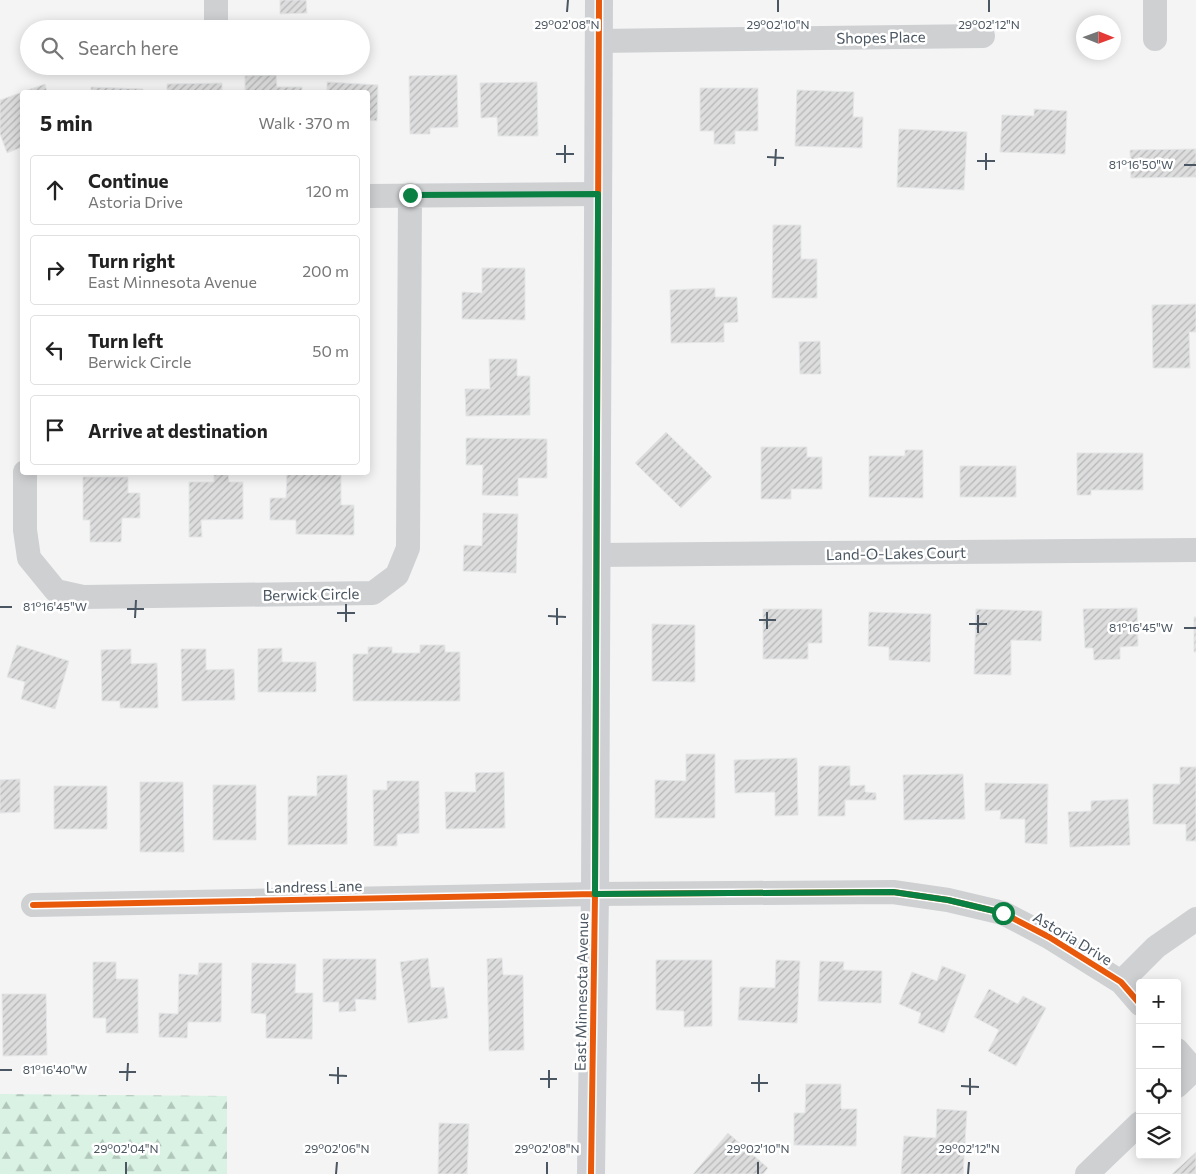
<!DOCTYPE html>
<html lang="en">
<head>
<meta charset="utf-8">
<style>
	body { margin:0; font-family:Commissioner,sans-serif; background:#f6f6f6; color:#222 }
	.controls { position:absolute; right:15px; bottom:15px; display:grid; overflow:hidden; border-radius:5px; box-shadow:0 2px 12px #0003 }
	.controls button { width:45px; height:45px; display:grid; place-items:center; padding:0; border:0; border-bottom:1px solid #e0e0e0; background:#fff; color:#222; font:25px sans-serif }
	.compass { position:absolute; left:1076px; top:15px; width:45px; height:45px; border-radius:50%; background:#fff; box-shadow:0 2px 12px #0003; rotate:91deg }
	.stop { position:absolute; width:15px; height:15px; margin:-11px; border:4px solid #0b8043; border-radius:50%; background:#fff }
	.stop.end { background:#0b8043; border-color:#fff; box-shadow:0 1px 5px #0008 }
	.list { margin:0; padding:0; list-style:none }
	h2 { display:flex; justify-content:space-between; align-items:center; height:65px; margin:0; padding:0 20px; font-size:21px }
	h2 small { font-size:16px; font-weight:400; color:#767676 }
	.list li { display:grid; grid-template-columns:32px 1fr auto; gap:15px; align-items:center; box-sizing:border-box; height:70px; margin:0 10px 10px; padding:0 10px; border:1px solid #e0e0e0; border-radius:5px }
	.list b { display:block; font-size:19px; white-space:nowrap }
	.list p { margin:0; font-size:16px; white-space:nowrap; color:#767676 }
	.list em { font-size:16px; font-style:normal; color:#767676 }
	.icon { flex:none; width:28px; height:28px; fill:none; stroke:currentColor; stroke-width:2; stroke-linecap:round; stroke-linejoin:round }
	.map { position:relative; flex:none; width:1196px; height:1174px; overflow:hidden }
	.search { position:absolute; background:#fff; box-shadow:0 2px 12px #0003; left:20px; top:20px; width:350px; height:55px; display:flex; align-items:center; gap:12px; box-sizing:border-box; padding:0 18px; border-radius:28px; color:#767676; font-size:19px }
	.panel { position:absolute; background:#fff; box-shadow:0 2px 12px #0003; left:20px; top:90px; width:350px; height:385px; border-radius:5px }
	.map>svg:first-child { display:block }
</style>
</head>
<body>
<div class="map">
<svg width="1196" height="1174" viewBox="0 0 1196 1174">
	<defs>
		<pattern id="forest-firs" width="22" height="20" patternUnits="userSpaceOnUse" patternTransform="scale(1.25)"><rect width="22" height="20" fill="#d9f2e3"/><path d="M5 1l3.5 6h-7zM16 11l3.5 6h-7z" fill="#b2c7bb"/></pattern>
		<pattern id="building-hatch" width="6" height="6" patternUnits="userSpaceOnUse" patternTransform="scale(1.25)"><rect width="6" height="6" fill="#ddddde"/><path d="M-1 1l2-2M0 6l6-6M5 7l2-2" fill="none" stroke="#b5b6b7"/></pattern>
	</defs>
	<rect width="100%" height="100%" fill="#f4f4f4"/>
	<path fill="url(#forest-firs)" d="M0,1094L227,1096V1174H0Z"/>
	<path fill="url(#building-hatch)" stroke="#e5e6e7" d="M280,0H306L307,13L280,14Z
		M276,75L277,87H302V92H245V76Z
		M457,75L458,127L430,128V134H410L409,76Z
		M327,82L378,85L377,121L368,120V92H327Z
		M537,82L538,136H498L497,117L481,118L480,83Z
		M222,83V92H167V84Z
		M45,84L47,92H22V147L7,153L0,134V100Z
		M91,87L143,89V92H91Z
		M700,88H758V131H735V144H714V131H700Z
		M797,90L854,92L853,117H863L862,148L795,146Z
		M1034,109L1067,111L1065,154L1000,152L1002,115L1034,116Z
		M899,129L967,132L964,190L897,187Z
		M1196,149V177L1131,178L1130,150Z
		M773,225H801V259H817V298H772Z
		M482,268H525V320L462,319V292L482,293Z
		M715,288V297H737L738,322L724,323V342L671,343L670,290Z
		M1196,304V332H1189L1190,368H1153L1152,305Z
		M820,341L821,374H800L799,342Z
		M489,359H517V376H530V415L466,416L465,389H490Z
		M666,432L712,477L681,508L635,463Z
		M466,438L547,439V478H518V496L482,495L483,465H466Z
		M761,447H807V457H822V489H791V499H761Z
		M905,450H923V498L869,497V456H905Z
		M1077,453H1143V490H1091V495H1077Z
		M960,466H1016V497H960Z
		M287,472H341V505H354V535L296,534V520H270V498H286Z
		M214,473H228L229,482H243V519L201,520L202,537H189V482H214Z
		M83,477H128V493H140V518H122L121,542H90V520H83Z
		M483,513L518,514L516,573L463,571L464,545L482,546Z
		M1137,608L1138,646L1120,647V659L1094,660L1093,648H1085L1083,609Z
		M763,609H822V643H808V659H763Z
		M976,609L1042,611L1041,641L1011,640V675L974,674Z
		M869,612L931,614L930,662L889,660V647L868,646Z
		M1194,617H1196V652H1194Z
		M652,624L695,625V682L652,681Z
		M17,645L69,661L55,709L21,699L25,682L7,677Z
		M420,645H445V652H460V701H353V654H368V647H392V653H420Z
		M282,648V662H316V692H258V649Z
		M131,649V664L157,663L158,708H120V701H102L101,650Z
		M181,649H206V670L234,669L235,700L182,701Z
		M686,754H715V818H655V780L686,781Z
		M797,758L798,815L775,816V792L735,793L734,760Z
		M819,766H850V786L865,785V792L876,793V800H845V816H818Z
		M1180,767H1196V841H1186V824H1153V784H1180Z
		M504,772L505,828L446,829L445,792H476L475,773Z
		M963,774L965,819L904,820L903,775Z
		M347,775V844L288,845V796H317V776Z
		M20,779V812L0,813V780Z
		M387,781H419V833L397,834V846H374L373,790H387Z
		M140,782H183L184,852H140Z
		M985,783L1048,784L1047,844L1025,843V819H1000L1001,810L985,811Z
		M213,785H256V840H213Z
		M54,786H107V829H54Z
		M1128,799L1130,845L1070,847L1068,812L1091,811V801Z
		M428,958L431,988L444,987L448,1018L408,1023L400,962Z
		M502,958L503,975H523L524,1050L489,1051L487,959Z
		M323,959H376V1000L355,999L356,1011L339,1012V1002H323Z
		M656,960H712V1026L684,1027V1011L656,1010Z
		M776,960L800,961L797,1023L738,1020L740,987L775,988Z
		M820,961L844,962L843,970L882,971L881,1003L818,1001Z
		M93,962H116V979H138V1033H106V1018H93Z
		M199,963H222L221,1022H188L187,1038L159,1037V1013L178,1014L179,974L198,975Z
		M252,963L296,964L295,993H313L312,1039L266,1038V1014L251,1013Z
		M942,966L966,975L944,1033L918,1023L921,1013L899,1004L912,972L937,981Z
		M989,989L1018,1004L1023,996L1046,1008L1016,1066L988,1051L999,1030L974,1017Z
		M2,994H46L47,1055L3,1056Z
		M806,1084H841V1109H857L856,1146L794,1145V1113H805Z
		M937,1109L967,1111L963,1174H901L904,1136L936,1138Z
		M439,1123L469,1124L467,1174H438Z
		M728,1133L768,1168L763,1174H693Z
		M1196,1152V1174H1172Z"/>
	<g fill="none" stroke-linecap="round" stroke-linejoin="round">
		<path stroke="#ced0d2" stroke-width="24" d="M216,29V0
			M1155,39V0
			M598,41L983,36
			M368,196L598,194
			M25,472V530L29,558L56,591L83,597L373,593L397,575L408,548L410,195
			M596,555L1196,550
			M33,905L595,894L893,892L948,900L1003,913L1049,937L1121,982L1140,1004
			M1121,982L1156,947L1196,919
			M1177,1050L1196,1072
			M1177,1086L1194,1070
			M1087,1174L1140,1123"/>
		<path stroke="#ced0d4" stroke-width="28" d="M591,1174L595,894L599,0"/>
		<defs>
			<path id="cycleway" d="M33,905L595,894L893,892L948,900L1003,913L1049,937L1121,982L1140,1004
				M591,1174L595,894L599,0"/>
		</defs>
		<use href="#cycleway" stroke="#fff" stroke-width="9"/>
		<use href="#cycleway" stroke="#e8590c" stroke-width="6"/>
	</g>
	<g fill="none" stroke-linecap="round" stroke-linejoin="round">
		<path stroke="#0b8043" stroke-width="6" d="M410,195L598,194L595,894L893,892L948,900L1003,913"/>
	</g>
	<path fill="none" stroke="#4a5661" stroke-width="2" d="M567,12L568,0M778,12V0M989,12V0M556,154H574M767,157L784,158M977,161H995M565,163V145M1184,165H1196M775,166L776,149M986,170V153M0,607H12M127,609H144M337,613H355M548,616L566,617M135,618L136,600M759,620H776M346,622V604M969,624H987M557,625V608M1184,628H1196M767,629V612M978,633V615M0,1070H12M119,1072H136M329,1075L347,1076M540,1079H557M127,1081L128,1063M751,1083H768M338,1084V1067M961,1086L979,1087M549,1088V1070M759,1092V1074M970,1095V1078M126,1174V1162M336,1174L337,1162M547,1174V1162M758,1174V1162M968,1174L969,1162"/>
	<g text-anchor="middle" dominant-baseline="central" stroke-width="5" stroke-linejoin="round" paint-order="stroke">
		<g font-size="15" fill="#4a5661" stroke="#fff">
			<text transform="translate(881 37) rotate(-1)">Shopes Place</text>
			<text transform="translate(896 553) rotate(-1)">Land-O-Lakes Court</text>
			<text transform="translate(311 594) rotate(-1)">Berwick Circle</text>
			<text transform="translate(314 886) rotate(-1)">Landress Lane</text>
			<text transform="translate(1073 938) rotate(31)">Astoria Drive</text>
			<text transform="translate(581 992) rotate(-89)">East Minnesota Avenue</text>
		</g>
	</g>
	<g font-size="12" text-anchor="middle" fill="#4a5661" stroke="#fff" stroke-width="5" stroke-linejoin="round" paint-order="stroke">
		<text x="567" y="29">29°02'08"N</text>
		<text x="778" y="29">29°02'10"N</text>
		<text x="989" y="29">29°02'12"N</text>
		<text x="1141" y="169">81°16'50"W</text>
		<text x="55" y="611">81°16'45"W</text>
		<text x="1141" y="632">81°16'45"W</text>
		<text x="55" y="1074">81°16'40"W</text>
		<text x="126" y="1153">29°02'04"N</text>
		<text x="337" y="1153">29°02'06"N</text>
		<text x="547" y="1153">29°02'08"N</text>
		<text x="758" y="1153">29°02'10"N</text>
		<text x="969" y="1153">29°02'12"N</text>
	</g>
</svg>
<div class="controls">
<button>+</button>
<button>−</button>
<button><svg class="icon" aria-label="locate" viewBox="0 0 24 24"><circle cx="12" cy="12" r="6"/><path d="M12 2v4M12 18v4M2 12h4M18 12h4"/></svg></button>
<button><svg class="icon" aria-label="layers" viewBox="0 0 24 24"><path d="M12 4l9 5-9 5-9-5zM3 14l9 5 9-5"/></svg></button>
</div>
<svg class="compass" viewBox="-18 -18 36 36"><path d="M0-13l5 13h-10z" fill="#e53935"/><path d="M0 13l5-13h-10z" fill="#767676"/></svg>
<div class="stop" style="left:1003px;top:913px"></div>
<div class="stop end" style="left:410px;top:195px"></div>
<div class="search"><svg class="icon" aria-label="search" viewBox="0 0 24 24"><circle cx="10" cy="10" r="6"/><path d="M15 15l6 6"/></svg>Search here</div>
<section class="panel">
<h2>5 min<small>Walk · 370 m</small></h2>
<ul class="list">
<li><svg class="icon" aria-label="ahead" viewBox="0 0 24 24"><path d="M12 20V5M6 11l6-6 6 6"/></svg><div><b>Continue</b><p>Astoria Drive</p></div><em>120 m</em></li>
<li><svg class="icon" aria-label="right" viewBox="0 0 24 24"><path d="M7 20v-9h11M14 6l5 5-5 5"/></svg><div><b>Turn right</b><p>East Minnesota Avenue</p></div><em>200 m</em></li>
<li><svg class="icon" aria-label="left" viewBox="0 0 24 24"><path d="M17 20v-9H6M10 6l-5 5 5 5"/></svg><div><b>Turn left</b><p>Berwick Circle</p></div><em>50 m</em></li>
<li><svg class="icon" aria-label="arrive" viewBox="0 0 24 24"><path d="M6 21V4h12l-3 4 3 4H6"/></svg><div><b>Arrive at destination</b></div></li>
</ul>
</section>
</div>
</body>
</html>
